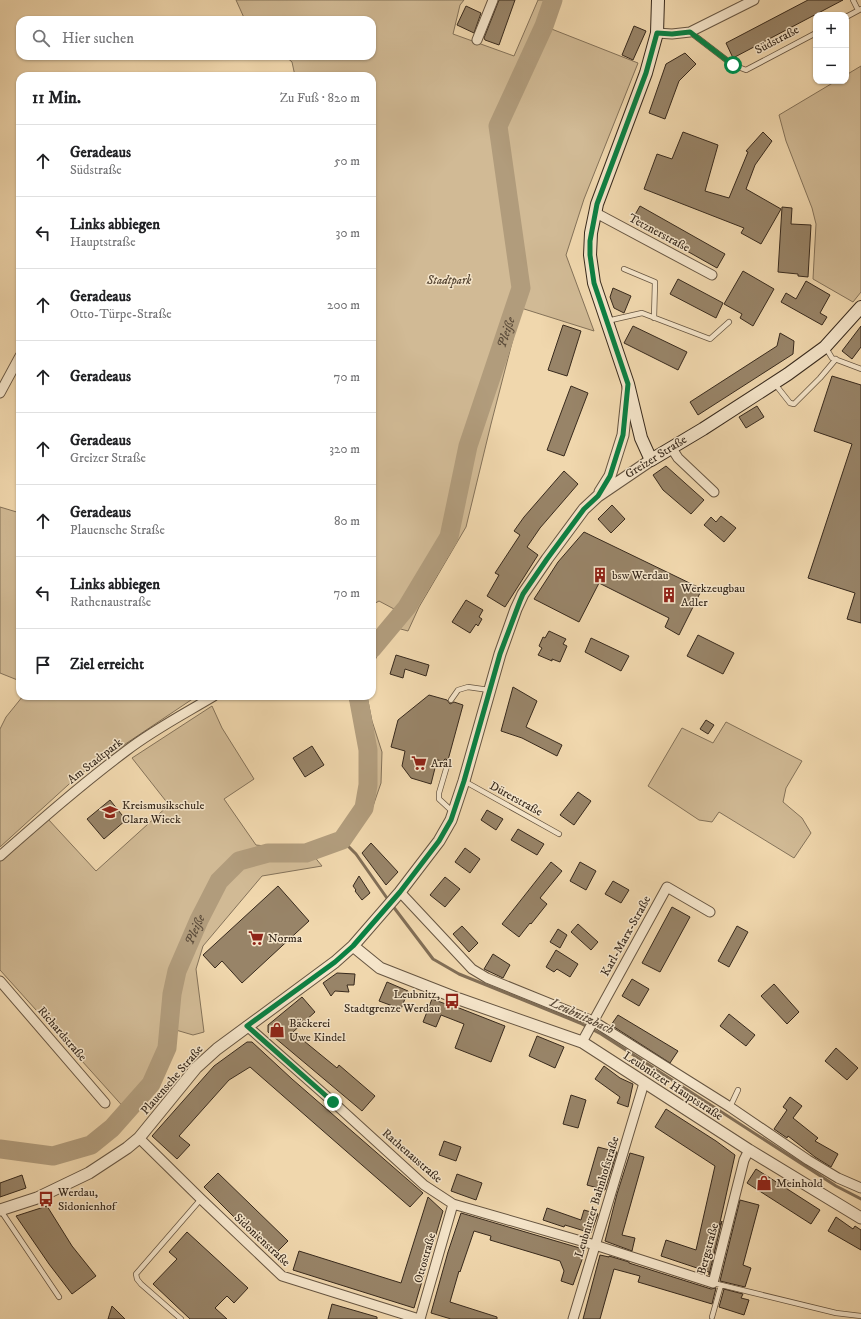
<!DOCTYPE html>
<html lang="de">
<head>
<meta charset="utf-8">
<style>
	body { margin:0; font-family:"IM FELL DW Pica",serif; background:#f6f6f6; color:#202124 }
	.controls { position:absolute; right:12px; top:12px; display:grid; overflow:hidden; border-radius:8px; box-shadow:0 1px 3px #0004 }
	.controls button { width:36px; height:36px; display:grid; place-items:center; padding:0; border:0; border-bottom:1px solid #e0e0e0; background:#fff; color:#202124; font:20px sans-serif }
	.stop { position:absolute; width:12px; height:12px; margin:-9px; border:3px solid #0b8043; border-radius:50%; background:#fff }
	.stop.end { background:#0b8043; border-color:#fff; box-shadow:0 1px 4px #0008 }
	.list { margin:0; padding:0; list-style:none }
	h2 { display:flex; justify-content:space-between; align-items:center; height:52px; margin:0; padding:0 16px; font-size:17px }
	h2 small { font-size:13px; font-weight:400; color:#757577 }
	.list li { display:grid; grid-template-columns:26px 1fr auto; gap:12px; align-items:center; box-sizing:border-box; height:72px; padding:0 16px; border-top:1px solid #e0e0e0 }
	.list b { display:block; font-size:15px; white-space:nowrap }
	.list p { margin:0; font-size:13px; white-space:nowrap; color:#757577 }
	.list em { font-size:13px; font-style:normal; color:#757577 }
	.icon { flex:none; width:22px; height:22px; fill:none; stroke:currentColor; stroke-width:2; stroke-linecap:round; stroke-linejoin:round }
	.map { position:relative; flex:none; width:861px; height:1319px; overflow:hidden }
	.search { position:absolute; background:#fff; box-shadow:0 1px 3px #0004; left:16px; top:16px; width:360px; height:44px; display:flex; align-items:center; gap:10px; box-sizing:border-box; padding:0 14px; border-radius:12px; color:#757577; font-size:15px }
	.panel { position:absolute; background:#fff; box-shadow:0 1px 3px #0004; left:16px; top:72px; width:360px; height:628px; border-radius:12px }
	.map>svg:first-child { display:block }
</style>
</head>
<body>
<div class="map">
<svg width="861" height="1319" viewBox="0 0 861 1319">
	<rect width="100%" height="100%" fill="#f0d7ad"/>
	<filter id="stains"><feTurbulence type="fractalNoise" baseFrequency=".005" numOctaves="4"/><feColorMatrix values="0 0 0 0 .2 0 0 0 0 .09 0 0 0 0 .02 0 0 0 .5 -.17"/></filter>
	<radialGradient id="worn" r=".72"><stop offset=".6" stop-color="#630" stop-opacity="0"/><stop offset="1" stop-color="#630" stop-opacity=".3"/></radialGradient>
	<path fill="#d1ba95" stroke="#847259" d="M236,0H464L460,5L453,34L514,56L538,0H561L549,28L638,63L584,199L566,255L594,331L521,308L491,424L466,527L419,607L408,631L397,628L380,649L372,667V639L390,619L394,609L379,601L372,605V76H295L292,62L285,56H372V20H245Z
		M861,66V292L853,302L813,279L816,224L812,208L786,141L779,115L836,81H846V75Z
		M0,507L20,513V681L0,673Z
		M23,696H197L79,775L0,847V729L6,717Z
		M349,696H367L372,721L382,752L381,783L371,812L349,843L313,855L322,866L262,876L203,946L196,969L204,1032L193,1035L169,1028L167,1048L151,1084L127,1111L0,970V856L48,819L96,871L169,805L132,758L212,706L222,728L254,779L224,799L256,845L293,849L316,845L341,832L356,810L362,792L363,761L355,721Z
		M726,722L802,761L786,788L783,802L802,818L811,833L794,858L719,812L712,822L699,820L648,786L682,728L713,743Z"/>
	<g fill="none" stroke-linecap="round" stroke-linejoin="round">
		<path stroke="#816e56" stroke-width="3" d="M342,840L356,854L389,901
			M392,905L433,959L459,974L580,1023L601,1034L836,1186L861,1199"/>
		<g stroke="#b19c7c" stroke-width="19">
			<path id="s1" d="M372,649L407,607L449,537L468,446L521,288L498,126L544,26L553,0"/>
			<path id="s2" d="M0,1149L53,1156L91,1145L112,1128L151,1084L167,1048L172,994L177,971L199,920L219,881L239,861L268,853H306L342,840L364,808L368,785V750L358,696"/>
		</g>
	</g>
	<path fill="#988468" stroke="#382a1d" d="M499,0H515L499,45L485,40L484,38Z
		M808,0H843L733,58L726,43Z
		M466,6L481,13L474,33L457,25Z
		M634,26L646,31L633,60L622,55Z
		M685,53L696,64L679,81L665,119L649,113L666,64Z
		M683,132L718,145L705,191L729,198L748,152L746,151L763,132L772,141L755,165L746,189L781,209L761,244L741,233L744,228L644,189L657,154L672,159Z
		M640,206L725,254L717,268L632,220Z
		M782,207L792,208L791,224L811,225L808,277L798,276V274L778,272Z
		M743,271L774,289L753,326L740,318L742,314L724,304Z
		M678,279L723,303L716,318L670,294Z
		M806,281L830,295L820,313L827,317L822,325L781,302L786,293L796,299Z
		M613,288L631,296L624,313L614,308L610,297Z
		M563,325L581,331L567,376L548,370Z
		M633,326L687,352L678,370L624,343Z
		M861,326V347L852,359L842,351Z
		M780,333L794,341L793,354L698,415L690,402L777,346Z
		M832,376L861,385V623L847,619L855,593L808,578L852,444L814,431Z
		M571,386L588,393L564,456L547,450Z
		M757,406L764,417L746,428L739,417Z
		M666,466L704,500L691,514L663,490L653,475Z
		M564,471L578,484L540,528L527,547L538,555L505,607L487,596L499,575L495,573L520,535L514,531L524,517Z
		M612,505L625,519L611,533L598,519Z
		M721,516L736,528L724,542L704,525L711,517L716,522Z
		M584,532L702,589L679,635L665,627L669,618L599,583L579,622L534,599L558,562Z
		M466,600L483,610L479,617L482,619L478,626L476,624L470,633L452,622Z
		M549,631L566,639L563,644L567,646L560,662L552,659V661L538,655L542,648L539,646L543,637L545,638Z
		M698,635L734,653L723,674L687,656Z
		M591,638L629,656L621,671L585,652Z
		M396,655L429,665L426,676L405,669L403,678L390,674Z
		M513,687L537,701L526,727L562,745L557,756L522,738L501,731Z
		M429,695L447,700L450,704L454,702L463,705L448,760L445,759L443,761L437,760L431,784L411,778L402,766L405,751L391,747L398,720Z
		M706,720L714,725L708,734L700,729Z
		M312,746L324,765L305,777L293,758Z
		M578,792L591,801L574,825L560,815Z
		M110,800L126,820L104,839L87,819Z
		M487,810L503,819L496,830L481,820Z
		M518,829L544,844L537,855L511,840Z
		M371,843L398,872L386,885L362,853Z
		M465,848L480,859L470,873L455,862Z
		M551,862L562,871L540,898L547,904L531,924L530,923L519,937L502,924Z
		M580,862L596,871L586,890L570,881Z
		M359,876L370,893L362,900L355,891L356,890L353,886Z
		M445,877L460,889L445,907L430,895Z
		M613,881L629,890L621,903L605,894Z
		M278,886L309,921L242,983L222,961L215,968L203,955Z
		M672,907L690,917L660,972L642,963Z
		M578,924L598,942L591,950L571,932Z
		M462,926L478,943L469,952L453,934Z
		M737,926L748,932L729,967L718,961Z
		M558,929L567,935L560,948L550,942Z
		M556,950L578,964L570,977L557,969L554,972L546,967Z
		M493,954L510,965L503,978L484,969Z
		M337,973L355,974L354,985H347L349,992L335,991L331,996L323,983Z
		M632,979L649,989L639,1006L622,996Z
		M387,982L408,991L401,1009L379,1001Z
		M774,984L799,1012L787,1024L761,996Z
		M302,997L315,1012L293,1032L337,1068L339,1065L375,1096L362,1111L268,1032V1025Z
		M432,999L454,1007V1006L505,1026L491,1062L455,1048L464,1024L441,1015L436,1027L423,1022Z
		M729,1014L755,1035L746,1046L720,1026Z
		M618,1015L678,1051L670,1063L611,1025Z
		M537,1036L564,1047L555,1068L529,1056Z
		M247,1042H252L292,1079L423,1193L410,1207L250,1067L229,1080L179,1136L190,1145L177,1159L152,1136L214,1066Z
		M836,1048L858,1068L847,1080L825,1061Z
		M604,1066L620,1078L633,1084L628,1107L617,1103L620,1097L595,1079Z
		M571,1095L586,1100L578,1128L563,1124Z
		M790,1097L802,1106L793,1118L818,1138L815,1141L838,1154L831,1167L815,1157L788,1136L787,1138L774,1129L787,1110L783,1107Z
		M666,1109L716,1141L735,1155L719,1227L722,1221L709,1275V1272L661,1256L666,1240L696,1250L715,1166L655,1127Z
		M444,1141L461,1147L456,1161L439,1155Z
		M598,1147L617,1152L605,1190L587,1185Z
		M630,1153L644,1157L622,1235L635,1238L632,1251L605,1241L617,1194Z
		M756,1169L820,1210L811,1224L747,1183Z
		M218,1173L288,1241L273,1256L204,1187Z
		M457,1174L482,1183L476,1200L451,1191Z
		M22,1175L26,1188L0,1197V1183Z
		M428,1197L443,1211L414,1308L293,1270L299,1251L401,1283Z
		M740,1200L759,1205L743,1265L751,1268L745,1287L720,1281Z
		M47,1206L72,1246L96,1276L72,1294L49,1264L16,1216Z
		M547,1208L581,1220L584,1210L598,1214L591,1233L565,1225L564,1227L543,1220Z
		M461,1213L583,1249L584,1254L573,1285L561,1281L564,1271L560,1261L490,1240L491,1236L474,1231L460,1272L459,1271L450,1302L497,1317V1319H451L431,1313L448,1252Z
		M836,1217L853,1229L855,1226L861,1230V1250L828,1231Z
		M187,1232L248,1288L234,1303L227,1296L215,1308L227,1319H190L153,1284L177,1259L169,1252Z
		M600,1255L609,1257V1256L629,1262V1263L711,1289L716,1288L712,1304L638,1282L640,1276L614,1269L600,1319H583Z
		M724,1289L743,1294L741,1298L749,1300L744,1315L719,1307Z
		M332,1304L377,1317V1319H328Z
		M112,1306L125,1319H108Z"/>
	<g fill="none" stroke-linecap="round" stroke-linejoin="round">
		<defs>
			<path id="service" d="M853,0L858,10
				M846,17L861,9
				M690,32L733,65L746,70L816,33
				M624,269L655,282L654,318
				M607,321L642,313L710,339L729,322
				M826,348L832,358L861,369
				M775,384L790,403L794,404L820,378L836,359
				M451,700L458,690L468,687L489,690
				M446,763L447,766L439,793V799L453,812
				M464,781L559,834
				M730,1107L738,1090
				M1,1211L59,1297
				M713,1283L836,1313L861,1316
				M712,1317L721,1285
				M181,1319L141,1284L137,1279L136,1274L201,1199"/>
			<path id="minor" d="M657,33L672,34L690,32L754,0
				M477,40L493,0
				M596,213L712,275
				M0,393L20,356
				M671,447L678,458L714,492
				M0,856C41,820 82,784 126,751C153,730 184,714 214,696
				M400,892L472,969L487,978L593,1021L730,1107L808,1160L838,1178L861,1188
				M0,981L105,1103
				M247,1026L333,1102L424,1185L453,1204L595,1245L713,1283L744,1160L749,1150
				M582,1042L667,887L710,912
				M139,1138L201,1199L282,1276L419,1319
				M420,1319L453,1204
				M573,1319L644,1083"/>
			<path id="tertiary" d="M600,492L610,476L623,435L628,388
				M353,946L380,968L459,999L582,1042L749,1150L861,1218
				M0,1210L37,1198L89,1173L127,1148L139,1138L196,1068L217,1049L335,962L353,946L400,892L439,841L451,820L464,781L500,654L516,609L523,594L547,559L584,509L598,496L651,460"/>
			<path id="secondary" d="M658,0L657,33L646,73L597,204L591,233L590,255L594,283L628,384L641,438L651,460L703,429L788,374L825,347L861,307"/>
		</defs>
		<use href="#service" stroke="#665541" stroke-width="6"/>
		<use href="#minor" stroke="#665541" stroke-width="11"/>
		<use href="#tertiary" stroke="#665541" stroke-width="13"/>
		<use href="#secondary" stroke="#382a1d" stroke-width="14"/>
		<use href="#service" stroke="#f5e5ca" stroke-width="4.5"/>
		<use href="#minor" stroke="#f5e5ca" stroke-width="9"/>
		<use href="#tertiary" stroke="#f5e5ca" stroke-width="11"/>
		<use href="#secondary" stroke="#f5e5ca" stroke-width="12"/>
	</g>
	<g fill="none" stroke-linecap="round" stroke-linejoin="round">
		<path stroke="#0b8043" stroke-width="5" d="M333,1102L247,1026L335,962L353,946L400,892L439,841L451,820L464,781L500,654L520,601L523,594L547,559L584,509L598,496L610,476L623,435L628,384L594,283L590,255V241L597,204L646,73L657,33L672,34L690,32L733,65"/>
	</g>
	<defs>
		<symbol id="building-bare" viewBox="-9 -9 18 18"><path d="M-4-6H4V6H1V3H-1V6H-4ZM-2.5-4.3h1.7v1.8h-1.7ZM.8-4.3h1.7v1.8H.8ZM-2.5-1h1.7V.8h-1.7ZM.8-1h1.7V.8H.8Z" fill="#8f2418" stroke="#f5e5ca" stroke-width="2.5" paint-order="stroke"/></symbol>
		<symbol id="supermarket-bare" viewBox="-9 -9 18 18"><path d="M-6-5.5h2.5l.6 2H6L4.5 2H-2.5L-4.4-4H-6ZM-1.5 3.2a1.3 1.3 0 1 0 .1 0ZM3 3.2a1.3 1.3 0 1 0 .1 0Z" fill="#8f2418" stroke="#f5e5ca" stroke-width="2.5" paint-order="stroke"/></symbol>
		<symbol id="school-bare" viewBox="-9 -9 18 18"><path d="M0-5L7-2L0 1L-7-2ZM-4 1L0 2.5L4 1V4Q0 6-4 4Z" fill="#8f2418" stroke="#f5e5ca" stroke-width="2.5" paint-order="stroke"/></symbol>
		<symbol id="bus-bare" viewBox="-9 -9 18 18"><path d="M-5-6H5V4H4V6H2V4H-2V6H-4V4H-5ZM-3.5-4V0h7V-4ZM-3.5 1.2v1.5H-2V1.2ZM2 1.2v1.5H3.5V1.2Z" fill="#8f2418" stroke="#f5e5ca" stroke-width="2.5" paint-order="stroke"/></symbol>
		<symbol id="shop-bare" viewBox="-9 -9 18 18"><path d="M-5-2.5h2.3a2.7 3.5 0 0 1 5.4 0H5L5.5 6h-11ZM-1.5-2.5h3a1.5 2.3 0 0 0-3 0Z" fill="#8f2418" stroke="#f5e5ca" stroke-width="2.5" paint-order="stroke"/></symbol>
	</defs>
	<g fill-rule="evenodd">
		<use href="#building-bare" x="589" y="564" width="22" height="22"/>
		<use href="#building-bare" x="658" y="584" width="22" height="22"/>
		<use href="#supermarket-bare" x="408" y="752" width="22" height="22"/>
		<use href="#school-bare" x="99" y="801" width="22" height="22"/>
		<use href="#supermarket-bare" x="245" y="927" width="22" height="22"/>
		<use href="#bus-bare" x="441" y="990" width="22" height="22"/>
		<use href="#shop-bare" x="266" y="1019" width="22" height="22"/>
		<use href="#shop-bare" x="753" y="1172" width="22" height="22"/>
		<use href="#bus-bare" x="35" y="1188" width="22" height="22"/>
	</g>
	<g text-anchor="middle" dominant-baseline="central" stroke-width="3" stroke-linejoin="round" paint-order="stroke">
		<g font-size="12" fill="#382a1d" stroke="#f5e5ca">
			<text transform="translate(777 40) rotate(-28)">Südstraße</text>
			<text transform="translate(659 233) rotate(28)">Tetznerstraße</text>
			<text transform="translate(656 457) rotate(-32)">Greizer Straße</text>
			<text transform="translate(95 761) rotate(-38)">Am Stadtpark</text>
			<text transform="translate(516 799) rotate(29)">Dürerstraße</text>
			<text transform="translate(626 936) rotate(-61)">Karl-Marx-Straße</text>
			<text transform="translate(62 1034) rotate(49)">Richardstraße</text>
			<text transform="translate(172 1080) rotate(-49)">Plauensche Straße</text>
			<text transform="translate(673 1086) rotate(33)">Leubnitzer Hauptstraße</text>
			<text transform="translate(412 1156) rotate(41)">Rathenaustraße</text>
			<text transform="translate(597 1197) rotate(-73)">Leubnitzer Bahnhofstraße</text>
			<text transform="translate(262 1240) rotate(43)">Sidonienstraße</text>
			<text transform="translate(708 1249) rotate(-75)">Bergstraße</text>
			<text transform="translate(425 1258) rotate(-74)">Ottostraße</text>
		</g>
		<g font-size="12" font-style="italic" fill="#574735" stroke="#f5e5ca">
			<text x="449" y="280">Stadtpark</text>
		</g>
		<g font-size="12" fill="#382a1d" stroke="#f5e5ca" text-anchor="start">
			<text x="612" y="575">bsw Werdau</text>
			<text x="681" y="588">Werkzeugbau<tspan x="681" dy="14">Adler</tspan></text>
			<text x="431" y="763">Aral</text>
			<text x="122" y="805">Kreismusikschule<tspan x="122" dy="14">Clara Wieck</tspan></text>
			<text x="268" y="938">Norma</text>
			<text x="440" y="994" text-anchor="end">Leubnitz,<tspan x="440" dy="14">Stadtgrenze Werdau</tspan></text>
			<text x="289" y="1023">Bäckerei<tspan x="289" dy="14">Uwe Kindel</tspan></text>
			<text x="776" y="1183">Meinhold</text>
			<text x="58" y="1192">Werdau,<tspan x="58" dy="14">Sidonienhof</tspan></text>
		</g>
		<g font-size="13" font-style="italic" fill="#5c4c3a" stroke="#f5e5ca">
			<text stroke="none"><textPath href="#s1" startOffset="349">Pleiße</textPath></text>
			<text stroke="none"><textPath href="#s2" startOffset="341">Pleiße</textPath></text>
			<text transform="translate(582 1016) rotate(25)">Leubnitzbach</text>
		</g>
	</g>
	<rect width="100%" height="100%" filter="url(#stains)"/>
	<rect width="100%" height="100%" fill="url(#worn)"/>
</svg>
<div class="controls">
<button>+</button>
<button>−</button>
</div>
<div class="stop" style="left:733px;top:65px"></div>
<div class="stop end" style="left:333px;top:1102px"></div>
<div class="search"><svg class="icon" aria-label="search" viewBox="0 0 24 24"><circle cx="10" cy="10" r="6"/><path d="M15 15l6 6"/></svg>Hier suchen</div>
<section class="panel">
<h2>11 Min.<small>Zu Fuß · 820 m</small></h2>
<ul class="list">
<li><svg class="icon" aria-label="ahead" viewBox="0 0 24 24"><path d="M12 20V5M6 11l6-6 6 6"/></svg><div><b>Geradeaus</b><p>Südstraße</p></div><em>50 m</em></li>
<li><svg class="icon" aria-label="left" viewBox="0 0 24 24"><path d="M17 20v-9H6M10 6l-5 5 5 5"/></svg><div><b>Links abbiegen</b><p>Hauptstraße</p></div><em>30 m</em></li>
<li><svg class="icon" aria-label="ahead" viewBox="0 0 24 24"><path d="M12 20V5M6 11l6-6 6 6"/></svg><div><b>Geradeaus</b><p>Otto-Türpe-Straße</p></div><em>200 m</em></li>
<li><svg class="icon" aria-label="ahead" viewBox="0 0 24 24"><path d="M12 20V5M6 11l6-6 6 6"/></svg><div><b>Geradeaus</b></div><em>70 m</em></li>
<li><svg class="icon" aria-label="ahead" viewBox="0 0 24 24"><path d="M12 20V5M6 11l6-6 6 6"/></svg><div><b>Geradeaus</b><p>Greizer Straße</p></div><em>320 m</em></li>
<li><svg class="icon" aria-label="ahead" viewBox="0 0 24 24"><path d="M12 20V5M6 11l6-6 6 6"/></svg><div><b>Geradeaus</b><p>Plauensche Straße</p></div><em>80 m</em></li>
<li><svg class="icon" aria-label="left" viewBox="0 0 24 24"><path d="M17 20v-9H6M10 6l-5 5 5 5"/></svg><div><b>Links abbiegen</b><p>Rathenaustraße</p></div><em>70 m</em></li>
<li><svg class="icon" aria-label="arrive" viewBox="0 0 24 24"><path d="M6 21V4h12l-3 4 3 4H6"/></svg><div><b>Ziel erreicht</b></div></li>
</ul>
</section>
</div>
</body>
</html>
